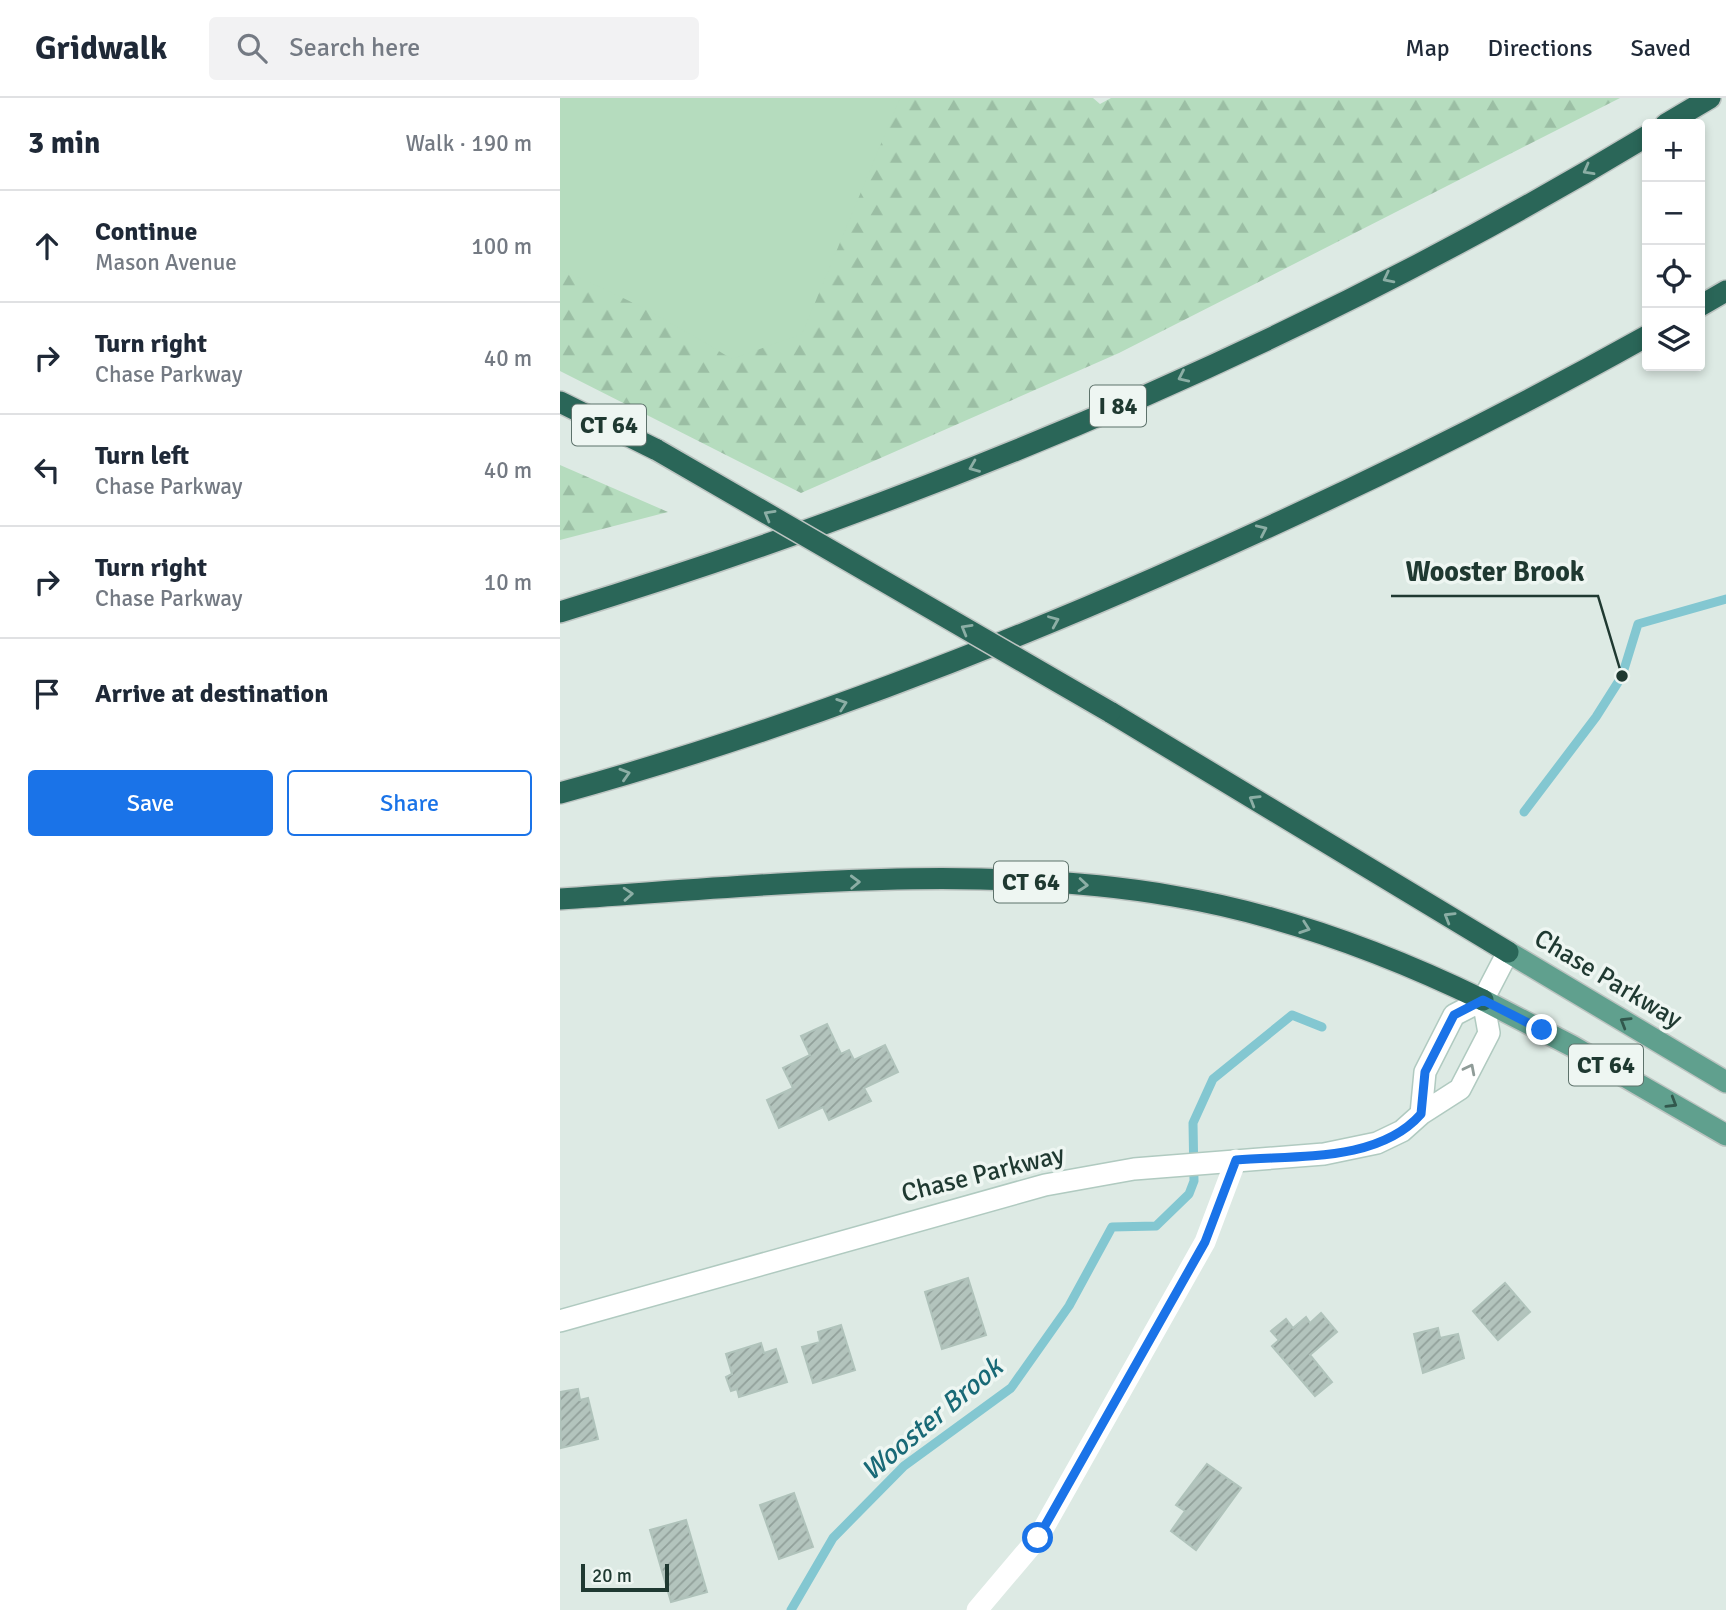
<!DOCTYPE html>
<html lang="en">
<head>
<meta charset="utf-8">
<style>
	body { margin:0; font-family:Signika,sans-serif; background:#f2f2f3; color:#1f2937 }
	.controls { position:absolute; right:21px; top:21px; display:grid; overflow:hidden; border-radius:7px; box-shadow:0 4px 10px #0003 }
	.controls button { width:63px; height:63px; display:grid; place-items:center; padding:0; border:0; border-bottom:2px solid #e0e1e3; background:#fff; color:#1f2937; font:35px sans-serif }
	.scale { position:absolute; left:21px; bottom:18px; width:88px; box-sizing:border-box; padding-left:7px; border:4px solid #1f3931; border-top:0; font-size:19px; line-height:24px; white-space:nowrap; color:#1f3931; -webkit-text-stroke:5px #eef6f2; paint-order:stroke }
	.stop { position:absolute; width:21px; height:21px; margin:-16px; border:5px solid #1a73e8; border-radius:50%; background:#fff }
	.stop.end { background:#1a73e8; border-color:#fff; box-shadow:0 2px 7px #0008 }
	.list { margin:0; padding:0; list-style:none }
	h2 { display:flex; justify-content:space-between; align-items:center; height:91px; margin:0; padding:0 28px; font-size:30px }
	h2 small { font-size:23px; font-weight:400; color:#747a83 }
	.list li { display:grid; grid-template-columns:46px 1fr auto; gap:21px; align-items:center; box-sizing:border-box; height:112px; padding:0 28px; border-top:2px solid #e0e1e3 }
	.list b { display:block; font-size:26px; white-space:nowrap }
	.list p { margin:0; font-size:23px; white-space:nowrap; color:#747a83 }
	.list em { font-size:23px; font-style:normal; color:#747a83 }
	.actions { display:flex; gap:14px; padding:21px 28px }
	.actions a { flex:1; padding:16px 0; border:2px solid #1a73e8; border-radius:7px; text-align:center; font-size:24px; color:#1a73e8 }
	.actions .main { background:#1a73e8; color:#fff }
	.icon { flex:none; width:38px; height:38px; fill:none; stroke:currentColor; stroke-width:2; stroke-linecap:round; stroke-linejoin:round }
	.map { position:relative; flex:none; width:1166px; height:1512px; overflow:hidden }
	header { display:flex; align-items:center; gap:42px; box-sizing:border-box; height:98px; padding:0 35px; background:#fff; border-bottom:2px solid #e0e1e3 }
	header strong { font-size:33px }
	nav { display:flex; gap:38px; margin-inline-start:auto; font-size:24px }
	.search { width:490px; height:63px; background:#f2f2f3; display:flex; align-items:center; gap:18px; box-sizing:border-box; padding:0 24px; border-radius:7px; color:#747a83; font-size:26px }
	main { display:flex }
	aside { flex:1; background:#fff }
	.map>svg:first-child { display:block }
</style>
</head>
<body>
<header>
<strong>Gridwalk</strong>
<div class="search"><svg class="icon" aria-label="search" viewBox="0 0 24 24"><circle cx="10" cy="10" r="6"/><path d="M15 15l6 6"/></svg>Search here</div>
<nav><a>Map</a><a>Directions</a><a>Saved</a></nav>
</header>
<main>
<aside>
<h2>3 min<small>Walk · 190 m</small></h2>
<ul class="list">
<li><svg class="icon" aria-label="ahead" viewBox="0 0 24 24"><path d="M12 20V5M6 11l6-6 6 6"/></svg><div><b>Continue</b><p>Mason Avenue</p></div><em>100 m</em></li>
<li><svg class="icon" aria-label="right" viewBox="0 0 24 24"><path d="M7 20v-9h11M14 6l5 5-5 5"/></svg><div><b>Turn right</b><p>Chase Parkway</p></div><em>40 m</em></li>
<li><svg class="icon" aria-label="left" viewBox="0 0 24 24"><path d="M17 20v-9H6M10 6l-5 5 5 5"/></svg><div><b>Turn left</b><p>Chase Parkway</p></div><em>40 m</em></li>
<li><svg class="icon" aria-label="right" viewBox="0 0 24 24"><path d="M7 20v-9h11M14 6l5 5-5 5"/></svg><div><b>Turn right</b><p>Chase Parkway</p></div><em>10 m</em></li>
<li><svg class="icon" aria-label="arrive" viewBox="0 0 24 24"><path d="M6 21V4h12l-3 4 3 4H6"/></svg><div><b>Arrive at destination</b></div></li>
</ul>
<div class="actions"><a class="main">Save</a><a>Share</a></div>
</aside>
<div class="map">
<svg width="1166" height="1512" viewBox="0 0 1166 1512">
	<defs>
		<pattern id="forest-firs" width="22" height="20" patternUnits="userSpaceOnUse" patternTransform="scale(1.75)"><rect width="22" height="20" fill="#b5dcbe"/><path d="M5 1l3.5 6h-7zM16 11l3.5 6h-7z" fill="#9bbea4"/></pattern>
		<pattern id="building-hatch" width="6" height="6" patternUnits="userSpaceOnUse" patternTransform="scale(1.75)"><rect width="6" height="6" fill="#b3c4bd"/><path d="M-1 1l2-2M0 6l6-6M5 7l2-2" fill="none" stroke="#91a09a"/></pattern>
	</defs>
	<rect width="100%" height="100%" fill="#ddeae4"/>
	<path fill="url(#forest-firs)" d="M0,0H533L540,6L551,0H1060L559,255L241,395L0,273Z
		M0,367L108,414L0,442Z"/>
	<path fill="#b5dcbe" d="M0,0H340L242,236L172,261C117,227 61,196 0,172Z"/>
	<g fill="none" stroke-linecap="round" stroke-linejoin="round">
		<path stroke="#83c7d1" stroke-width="9" d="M964,714L1036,619L1062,578L1078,526L1166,501
			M231,1512L273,1440L344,1368L451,1290L509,1208L552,1129L596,1128L629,1096L634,1083L633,1025L653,981L732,917L762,929"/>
	</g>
	<path fill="url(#building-hatch)" stroke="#b0c3bb" stroke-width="2" d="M267,926L281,956L289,952L294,962L325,947L338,974L304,990L311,1003L269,1022L263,1009L219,1030L207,1002L233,990L223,970L250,957L241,938Z
		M408,1180L426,1237L382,1251L365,1194Z
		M945,1185L970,1214L938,1242L913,1213Z
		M761,1215L777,1234L750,1257L772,1284L755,1298L712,1248L719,1242L711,1233L726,1221L733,1230L746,1219L750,1225Z
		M281,1227L295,1272L253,1285L242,1249L260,1244L258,1234Z
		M878,1230L880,1240L898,1236L904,1260L863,1275L854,1236Z
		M201,1245L204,1255L216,1251L227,1284L179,1299L177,1291L171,1293L166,1279L172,1276L166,1256Z
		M18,1291L20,1302L28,1300L38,1341L1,1350L0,1294Z
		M647,1366L681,1390L636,1452L611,1433L625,1413L616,1407Z
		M234,1395L253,1449L219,1461L200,1407Z
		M126,1422L147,1494L111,1504L90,1432Z"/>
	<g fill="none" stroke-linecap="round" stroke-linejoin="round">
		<defs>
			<path id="secondary" d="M861,1016L865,974L894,917L923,902L948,854
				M0,1223L485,1087L574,1071L764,1056L817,1045L842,1033L861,1016L900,991L929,935L923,902"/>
			<path id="primary" d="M948,854L1166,984
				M923,902L1012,948L1166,1037"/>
			<path id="highway" d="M1106,26L1150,0
				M1140,208L1166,193
				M0,304L97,352
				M0,514C378,398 748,243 1087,38
				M550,614L948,854
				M0,695C205,639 403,564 597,479C764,406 928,327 1087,238
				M0,801C198,788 417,764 613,798C721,816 824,854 923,902"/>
		</defs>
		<use href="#secondary" stroke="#b0cac0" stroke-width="24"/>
		<use href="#primary" stroke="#bcc4c1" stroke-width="24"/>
		<use href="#highway" stroke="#bcc4c1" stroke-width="24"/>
		<path stroke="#fff" stroke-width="21" d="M417,1512L478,1440L645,1144L676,1062"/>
		<use href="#secondary" stroke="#fff" stroke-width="21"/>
		<use href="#primary" stroke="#60a08e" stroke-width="21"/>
		<use href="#highway" stroke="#2a6658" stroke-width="21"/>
		<defs>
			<path id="highway-bridge" d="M97,352L550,614"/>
		</defs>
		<use href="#highway-bridge" stroke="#bcc4c1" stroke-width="24" stroke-linecap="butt"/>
		<use href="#highway-bridge" stroke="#2a6658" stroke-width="21"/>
	</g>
	<defs><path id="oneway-chevron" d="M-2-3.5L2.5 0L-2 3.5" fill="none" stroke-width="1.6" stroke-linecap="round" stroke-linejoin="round" transform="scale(1.75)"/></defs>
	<g stroke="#8caea5">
		<use href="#oneway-chevron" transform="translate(1028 72) rotate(151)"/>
		<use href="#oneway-chevron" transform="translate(828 180) rotate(153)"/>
		<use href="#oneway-chevron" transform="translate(623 279) rotate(155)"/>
		<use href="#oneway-chevron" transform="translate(414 369) rotate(158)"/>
		<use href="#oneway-chevron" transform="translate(209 417) rotate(-150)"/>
		<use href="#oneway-chevron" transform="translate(702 432) rotate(-25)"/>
		<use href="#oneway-chevron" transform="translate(494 523) rotate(-23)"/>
		<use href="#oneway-chevron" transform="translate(406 531) rotate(-150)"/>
		<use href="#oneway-chevron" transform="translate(282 606) rotate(-19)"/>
		<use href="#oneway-chevron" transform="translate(65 676) rotate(-17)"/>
		<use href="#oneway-chevron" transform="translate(694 702) rotate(-149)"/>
		<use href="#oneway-chevron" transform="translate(295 784) rotate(-2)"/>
		<use href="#oneway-chevron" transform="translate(523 787) rotate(5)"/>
		<use href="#oneway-chevron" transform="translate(68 796) rotate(-4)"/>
		<use href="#oneway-chevron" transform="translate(889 819) rotate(-149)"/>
		<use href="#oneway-chevron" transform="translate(745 830) rotate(19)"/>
	</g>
	<g stroke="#32584d">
		<use href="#oneway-chevron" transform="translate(1065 924) rotate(-149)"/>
		<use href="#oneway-chevron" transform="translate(1112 1005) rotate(31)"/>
	</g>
	<use stroke="#8f9c98" href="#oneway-chevron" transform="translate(910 971) rotate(-63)"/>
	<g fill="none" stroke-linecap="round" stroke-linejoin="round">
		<path stroke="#1a73e8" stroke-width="9" d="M478,1440L645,1144L676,1062C735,1057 818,1065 861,1016L865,974L894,917L923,902L982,932"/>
	</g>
	<g text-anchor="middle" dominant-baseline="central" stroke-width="7" stroke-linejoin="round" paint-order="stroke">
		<g fill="#eef6f2" stroke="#5d726b" stroke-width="2">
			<rect x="530" y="287.5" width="56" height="41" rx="5"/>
			<rect x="12" y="306.5" width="74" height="41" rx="5"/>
			<rect x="434" y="763.5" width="74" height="41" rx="5"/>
			<rect x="1009" y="946.5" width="74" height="41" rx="5"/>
		</g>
		<g font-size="24" font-weight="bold" fill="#1f3931">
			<text x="558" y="308">I 84</text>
			<text x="49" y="327">CT 64</text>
			<text x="471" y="784">CT 64</text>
			<text x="1046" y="967">CT 64</text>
		</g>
		<g font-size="26" fill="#1f3931" stroke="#eef6f2">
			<text transform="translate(1048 881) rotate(31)">Chase Parkway</text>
			<text transform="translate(423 1076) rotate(-14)">Chase Parkway</text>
		</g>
		<g font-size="28" font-style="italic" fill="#186976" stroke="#eef6f2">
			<text transform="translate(372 1321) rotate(-40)">Wooster Brook</text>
		</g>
	</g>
	<path fill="none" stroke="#1f3931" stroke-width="2.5" d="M1062 578L1038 498H831"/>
	<circle fill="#1f3931" stroke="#eef6f2" stroke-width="2.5" cx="1062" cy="578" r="7"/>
	<g font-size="28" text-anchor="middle" font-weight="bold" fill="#1f3931" stroke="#eef6f2" stroke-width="7" stroke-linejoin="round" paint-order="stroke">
		<text x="935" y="483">Wooster Brook</text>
	</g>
</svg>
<div class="controls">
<button>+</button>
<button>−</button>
<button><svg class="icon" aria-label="locate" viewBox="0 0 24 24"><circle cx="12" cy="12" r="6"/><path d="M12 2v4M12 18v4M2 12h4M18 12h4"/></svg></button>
<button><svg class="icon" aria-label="layers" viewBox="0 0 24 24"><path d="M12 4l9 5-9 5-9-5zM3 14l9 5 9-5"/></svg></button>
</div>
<div class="scale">20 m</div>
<div class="stop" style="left:478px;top:1440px"></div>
<div class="stop end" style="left:982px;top:932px"></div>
</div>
</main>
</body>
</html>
